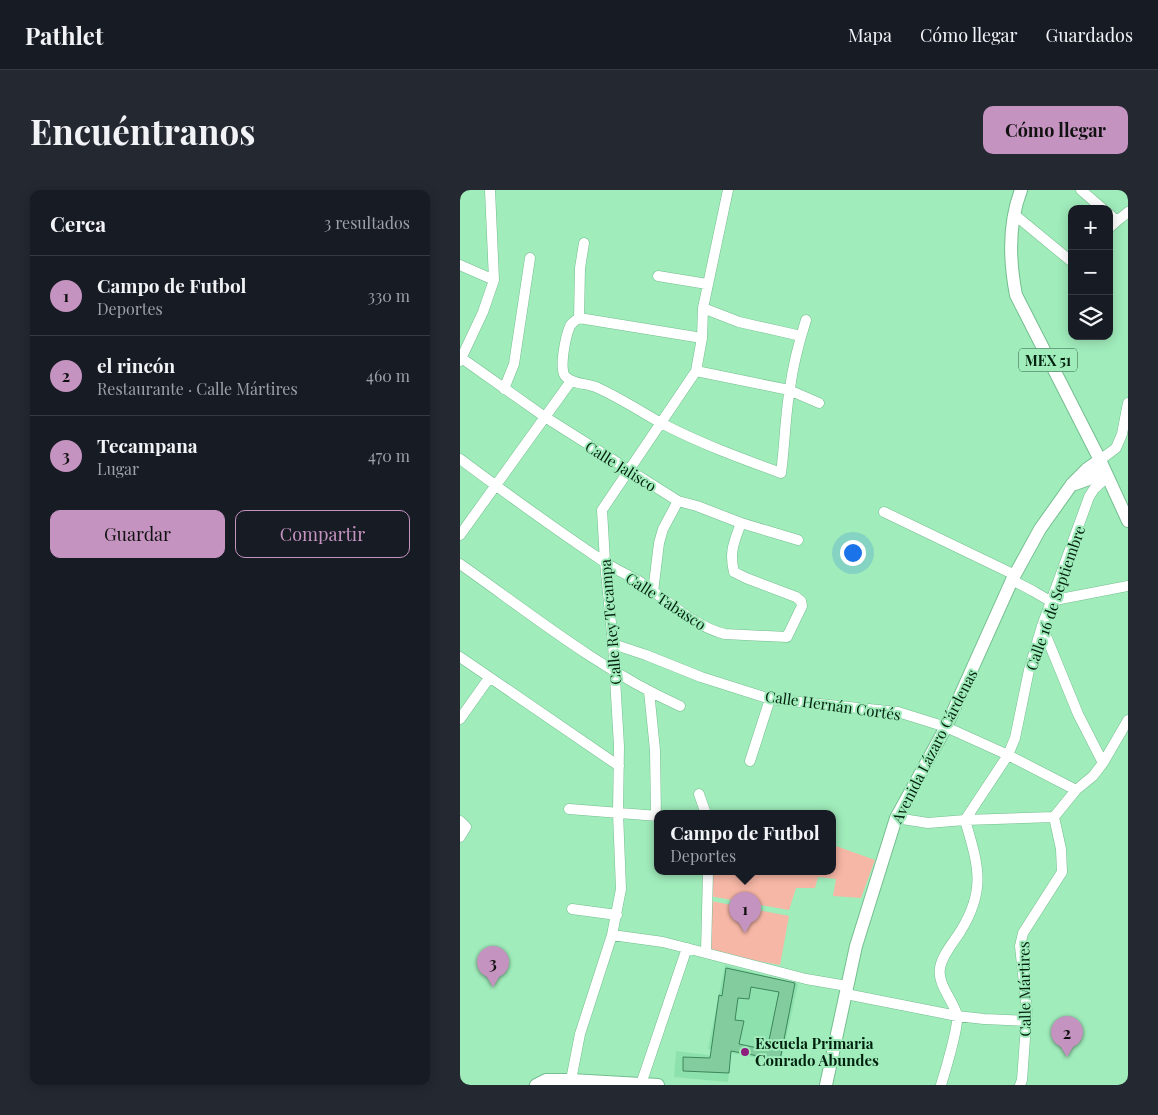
<!DOCTYPE html>
<html lang="es">
<head>
<meta charset="utf-8">
<style>
	body { margin:0; font-family:"Playfair Display",serif; background:#242831; color:#f1f3f6 }
	.controls { position:absolute; right:15px; top:15px; display:grid; overflow:hidden; border-radius:10px; box-shadow:0 2px 12px #0003 }
	.controls button { width:45px; height:45px; display:grid; place-items:center; padding:0; border:0; border-bottom:1px solid #363941; background:#171b24; color:#f1f3f6; font:25px sans-serif }
	.you { position:absolute; left:392px; top:362px; width:18px; height:18px; margin:-12px; border:4px solid #fff; border-radius:50%; background:#1a73e8; box-shadow:0 0 0 8px #1a73e833 }
	.badge { display:grid; place-items:center; width:32px; height:32px; border-radius:50%; background:#c593c0; color:#111; font-size:16px; font-weight:700 }
	.pin { position:absolute; translate:-50% -41px; filter:drop-shadow(0 1px 2px #0008) }
	.pin::after { content:''; position:absolute; top:26px; width:18px; height:15px; background:inherit; clip-path:polygon(0 0,100% 0,50% 100%) }
	.popup { position:absolute; left:194px; top:620px; width:182px; height:65px; box-sizing:border-box; display:grid; place-content:center; border-radius:10px; background:#171b24; filter:drop-shadow(0 1px 4px #0005); font-size:16px; white-space:nowrap; color:#9ea1a6 }
	.popup b { font-size:19px; color:#f1f3f6 }
	.popup::after { content:''; position:absolute; left:50%; top:100%; margin-left:-10px; border:10px solid transparent; border-top-color:#171b24 }
	.list { margin:0; padding:0; list-style:none }
	h2 { display:flex; justify-content:space-between; align-items:center; height:65px; margin:0; padding:0 20px; font-size:21px }
	h2 small { font-size:16px; font-weight:400; color:#9ea1a6 }
	.list li { display:grid; grid-template-columns:32px 1fr auto; gap:15px; align-items:center; box-sizing:border-box; height:80px; padding:0 20px; border-top:1px solid #363941 }
	.list b { display:block; font-size:19px; white-space:nowrap }
	.list p { margin:0; font-size:16px; white-space:nowrap; color:#9ea1a6 }
	.list em { font-size:16px; font-style:normal; color:#9ea1a6 }
	.actions { display:flex; gap:10px; padding:15px 20px }
	.actions a { flex:1; padding:11px 0; border:1px solid #c593c0; border-radius:10px; text-align:center; font-size:18px; color:#c593c0 }
	.actions .main { background:#c593c0; color:#111 }
	.icon { flex:none; width:28px; height:28px; fill:none; stroke:currentColor; stroke-width:2; stroke-linecap:round; stroke-linejoin:round }
	.map { position:relative; flex:none; width:668px; height:895px; overflow:hidden; border-radius:10px }
	header { display:flex; align-items:center; gap:30px; box-sizing:border-box; height:70px; padding:0 25px; background:#171b24; border-bottom:1px solid #363941 }
	header strong { font-size:24px }
	nav { display:flex; gap:28px; margin-inline-start:auto; font-size:18px }
	.intro { display:flex; align-items:center; justify-content:space-between; box-sizing:border-box; height:120px; padding:0 30px }
	h1 { margin:0; font-size:35px }
	.button { padding:12px 22px; border-radius:10px; background:#c593c0; color:#111; font-size:18px; font-weight:700 }
	main { display:flex; gap:30px; padding:0 30px }
	aside { flex:1; background:#171b24; border-radius:10px; box-shadow:0 2px 12px #0003 }
	.map>svg:first-child { display:block }
</style>
</head>
<body>
<header>
<strong>Pathlet</strong>
<nav><a>Mapa</a><a>Cómo llegar</a><a>Guardados</a></nav>
</header>
<div class="intro"><h1>Encuéntranos</h1><a class="button">Cómo llegar</a></div>
<main>
<aside>
<h2>Cerca<small>3 resultados</small></h2>
<ul class="list">
<li><span class="badge">1</span><div><b>Campo de Futbol</b><p>Deportes</p></div><em>330 m</em></li>
<li><span class="badge">2</span><div><b>el rincón</b><p>Restaurante · Calle Mártires</p></div><em>460 m</em></li>
<li><span class="badge">3</span><div><b>Tecampana</b><p>Lugar</p></div><em>470 m</em></li>
</ul>
<div class="actions"><a class="main">Guardar</a><a>Compartir</a></div>
</aside>
<div class="map">
<svg width="668" height="895" viewBox="0 0 668 895">
	<rect width="100%" height="100%" fill="#a0ecbb"/>
	<path fill="#8de1ac" d="M265,775L338,794L321,872L248,859Z
		M216,861L270,868L268,892L214,887Z"/>
	<path fill="#f7b7a6" d="M373,655L415,670L401,708L373,706L376,689L358,687L355,698H336L329,720L249,706L251,682H372Z
		M251,711L329,726L320,775L242,761Z"/>
	<path fill="#82cc9d" stroke="#3c865b" fill-rule="evenodd" d="M266,778L335,793L320,870L271,861L269,883L223,881V867L250,868L259,805L262,806ZM291,797L319,802L307,860L279,854L284,831L275,830L278,808L289,809Z"/>
	<g fill="none" stroke-linecap="round" stroke-linejoin="round">
		<defs>
			<path id="minor" d="M621,0L643,19
				M649,24L657,31L649,38
				M555,25L612,72
				M657,31L668,22
				M0,75L34,90
				M198,86L247,94
				M243,118L279,132L341,146
				M119,128C115,131 112,132 110,136C106,145 98,181 106,187C114,195 128,193 138,198C160,208 180,221 201,233C239,253 280,268 321,283C325,254 325,226 330,198C333,175 339,152 346,130
				M119,128L242,148
				M119,128L120,78L124,53
				M0,167L85,227L218,311L237,316L281,333L338,350
				M0,171L23,122L34,90L30,0
				M236,181L329,200L359,213
				M44,199L54,174L70,68
				M0,269C47,304 95,339 143,371C154,379 166,384 177,390C204,407 234,437 265,444L327,447L342,416L341,411L336,407L286,388L274,382C269,362 274,352 281,333
				M640,270L656,258L662,244L668,213
				M424,322L555,385
				M0,345L111,191
				M0,374C71,424 140,480 220,516
				M552,390L573,401L590,411L668,396
				M193,402L199,353L203,339L218,311
				M582,436L618,524L643,573
				M153,454L186,465L241,487L310,509L438,522L486,537L548,565L616,600
				M0,467L159,576
				M189,501L195,560L196,626
				M0,529L29,488
				M290,571L310,509
				M239,604L246,624
				M109,619L198,626
				M594,627L616,600L633,586L643,573L668,530
				M436,628L468,633L505,630L594,627
				M0,631L6,637L0,647
				M112,719L157,725
				M152,745L203,752L346,789L387,796
				M246,762L248,682
				M386,804L497,826L524,829L567,831
				M111,890L120,844L152,745L161,699L158,623L159,556L153,454L145,372L142,320L236,181L242,148L243,118L268,0
				M181,894L227,758
				M481,895C485,882 499,835 497,825C493,810 477,794 480,778C482,765 493,753 500,742C527,699 518,675 505,630L548,565L555,548L569,480L582,436L629,307L634,299L647,287
				M560,895L562,890L567,821L560,756L563,743L602,682L601,659L594,627"/>
			<path id="major" d="M561,0C548,34 549,69 556,105L640,270L668,331
				M615,294L645,283
				M76,895L86,890H111L198,895
				M366,895L396,756L436,628L486,537L552,390L580,339L612,294L627,279L640,270"/>
		</defs>
		<use href="#minor" stroke="#74be8f" stroke-width="11"/>
		<use href="#major" stroke="#74be8f" stroke-width="14"/>
		<use href="#minor" stroke="#fff" stroke-width="10"/>
		<use href="#major" stroke="#fff" stroke-width="12"/>
	</g>
	<circle fill="#8f1d7e" stroke="#a0ecbb" stroke-width="2" cx="285" cy="862" r="5"/>
	<g text-anchor="middle" dominant-baseline="central" stroke-width="4" stroke-linejoin="round" paint-order="stroke">
		<rect fill="#a0ecbb" stroke="#315d42" stroke-width="1" x="559" y="158.5" width="58" height="23" rx="4"/>
		<g font-size="14" font-weight="bold" fill="#01200e">
			<text x="588" y="170">MEX 51</text>
		</g>
		<g font-size="15" fill="#01200e" stroke="#a0ecbb">
			<text transform="translate(161 276) rotate(32)">Calle Jalisco</text>
			<text transform="translate(595 408) rotate(-71)">Calle 16 de Septiembre</text>
			<text transform="translate(206 411) rotate(33)">Calle Tabasco</text>
			<text transform="translate(150 432) rotate(-95)">Calle Rey Tecampa</text>
			<text transform="translate(373 515) rotate(8)">Calle Hernán Cortés</text>
			<text transform="translate(474 556) rotate(-63)">Avenida Lázaro Cárdenas</text>
			<text transform="translate(564 799) rotate(-91)">Calle Mártires</text>
		</g>
		<g font-size="15" font-weight="bold" fill="#01200e" stroke="#a0ecbb" text-anchor="start">
			<text x="295" y="853">Escuela Primaria<tspan x="295" dy="17">Conrado Abundes</tspan></text>
		</g>
	</g>
</svg>
<div class="controls">
<button>+</button>
<button>−</button>
<button><svg class="icon" aria-label="layers" viewBox="0 0 24 24"><path d="M12 4l9 5-9 5-9-5zM3 14l9 5 9-5"/></svg></button>
</div>
<div class="you"></div>
<div class="pin badge" style="left:285px;top:743px">1</div>
<div class="popup"><b>Campo de Futbol</b>Deportes</div>
<div class="pin badge" style="left:607px;top:867px">2</div>
<div class="pin badge" style="left:33px;top:797px">3</div>
</div>
</main>
</body>
</html>
